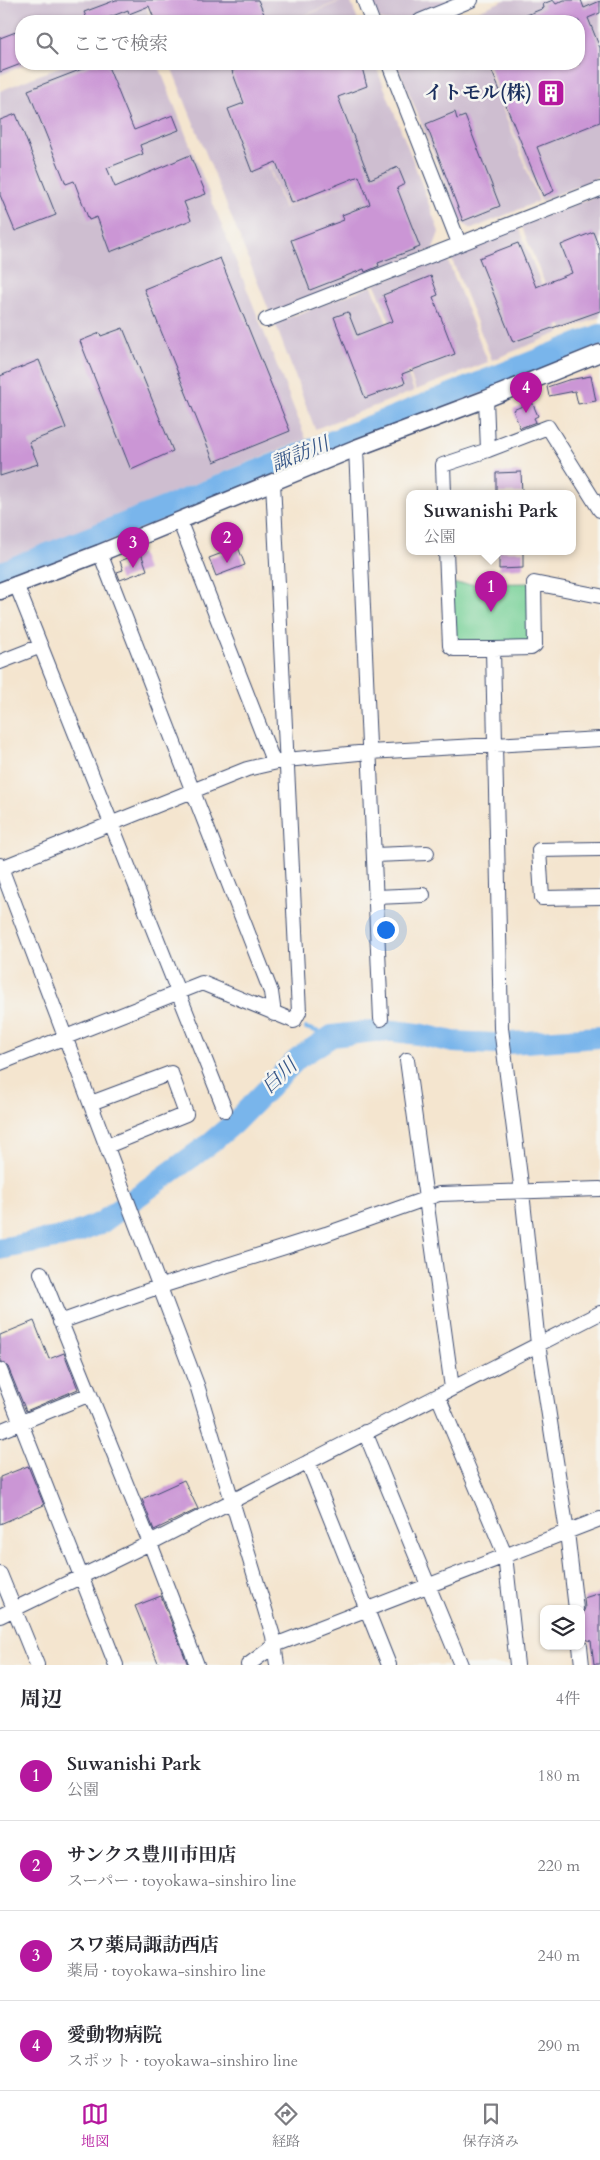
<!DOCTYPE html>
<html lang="ja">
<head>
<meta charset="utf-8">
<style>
	body { margin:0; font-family:Cardo,"Noto Serif JP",serif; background:#f2f2f3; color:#2b2b33 }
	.controls { position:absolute; right:15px; bottom:15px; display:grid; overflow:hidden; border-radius:10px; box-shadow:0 1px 4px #0004 }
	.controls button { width:45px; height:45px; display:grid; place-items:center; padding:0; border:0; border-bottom:1px solid #e1e1e2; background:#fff; color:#2b2b33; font:25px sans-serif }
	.you { position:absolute; left:385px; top:929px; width:18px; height:18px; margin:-12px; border:4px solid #fff; border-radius:50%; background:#1a73e8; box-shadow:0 0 0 8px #1a73e833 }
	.badge { display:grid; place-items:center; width:32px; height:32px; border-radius:50%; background:#b5179e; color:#fff; font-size:16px; font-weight:700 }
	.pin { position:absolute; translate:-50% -41px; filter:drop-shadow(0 1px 2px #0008) }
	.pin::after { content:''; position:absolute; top:26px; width:18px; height:15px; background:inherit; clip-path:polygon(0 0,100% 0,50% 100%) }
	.popup { position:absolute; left:406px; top:490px; width:170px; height:65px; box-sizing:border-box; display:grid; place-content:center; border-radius:10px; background:#fff; filter:drop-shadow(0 1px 4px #0005); font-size:16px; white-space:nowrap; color:#7c7c81 }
	.popup b { font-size:19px; color:#2b2b33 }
	.popup::after { content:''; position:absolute; left:50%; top:100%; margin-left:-10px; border:10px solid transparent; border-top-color:#fff }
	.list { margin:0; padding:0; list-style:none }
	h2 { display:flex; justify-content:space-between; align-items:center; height:65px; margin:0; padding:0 20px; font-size:21px }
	h2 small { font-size:16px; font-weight:400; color:#7c7c81 }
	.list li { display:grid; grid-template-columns:32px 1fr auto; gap:15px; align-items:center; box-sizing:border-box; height:90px; padding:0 20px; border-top:1px solid #e1e1e2 }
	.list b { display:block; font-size:19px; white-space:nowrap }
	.list p { margin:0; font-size:16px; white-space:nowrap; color:#7c7c81 }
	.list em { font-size:16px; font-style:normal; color:#7c7c81 }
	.icon { flex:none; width:28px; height:28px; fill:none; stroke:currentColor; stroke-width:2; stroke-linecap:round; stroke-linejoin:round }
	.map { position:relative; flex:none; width:600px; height:1665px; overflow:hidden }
	.search { position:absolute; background:#fff; box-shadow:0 1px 4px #0004; left:15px; right:15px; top:15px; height:55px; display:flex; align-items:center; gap:12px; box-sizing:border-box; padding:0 18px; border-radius:20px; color:#7c7c81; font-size:19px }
	.sheet { height:425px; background:#fff }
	nav { display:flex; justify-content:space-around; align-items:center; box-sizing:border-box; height:70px; border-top:1px solid #e1e1e2; background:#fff; font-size:14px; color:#7c7c81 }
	nav a { display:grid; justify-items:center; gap:2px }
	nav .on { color:#b5179e }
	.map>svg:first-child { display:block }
</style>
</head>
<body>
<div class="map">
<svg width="600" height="1665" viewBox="0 0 600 1665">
	<rect width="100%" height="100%" fill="#f6f6f2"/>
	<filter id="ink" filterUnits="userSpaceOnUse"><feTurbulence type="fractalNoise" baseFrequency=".02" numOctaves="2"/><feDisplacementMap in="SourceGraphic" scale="10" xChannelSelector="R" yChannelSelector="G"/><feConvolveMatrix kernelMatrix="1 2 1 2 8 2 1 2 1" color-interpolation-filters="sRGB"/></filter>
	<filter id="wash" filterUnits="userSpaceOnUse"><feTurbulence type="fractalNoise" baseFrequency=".0096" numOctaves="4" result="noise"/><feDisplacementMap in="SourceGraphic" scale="20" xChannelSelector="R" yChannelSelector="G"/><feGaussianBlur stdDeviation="1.12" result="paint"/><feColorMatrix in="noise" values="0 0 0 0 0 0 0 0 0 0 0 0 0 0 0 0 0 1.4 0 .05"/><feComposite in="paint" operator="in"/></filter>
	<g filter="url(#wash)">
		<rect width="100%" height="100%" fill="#f4e5cf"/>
		<path fill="#cebed0" d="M0,0H144L149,14L132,21H21V64H27L0,75Z
			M204,0H342L290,21H212Z
			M344,0H350L358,21H292Z
			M371,0H454L402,21H385L379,19Z
			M505,0H600V177L541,201L487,64H579V21H471L468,15Z
			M66,64H158L306,439L0,562V91Z
			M170,64H343L244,104L284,208L251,221L412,158L439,232L433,249L270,313Z
			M345,64H375L412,158L285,207L245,104Z
			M397,64H485L539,201L472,229L462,223Z
			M600,195V317L564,331L521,225Z
			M518,227L561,332L492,360L450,255Z
			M446,256L488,362L416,390L375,284Z
			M372,286L414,391L315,429L275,323Z"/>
		<path fill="#78d198" stroke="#4a807b" d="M530,583L531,640L525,644L458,646L453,641L452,584Z"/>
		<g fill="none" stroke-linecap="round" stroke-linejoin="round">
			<path stroke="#79b5eb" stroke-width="4" d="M306,1028L332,1036"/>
			<path stroke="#79b5eb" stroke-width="22" d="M0,573L600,335
				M0,1249L71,1235L101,1223L208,1145L234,1123L298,1058L332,1036L374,1031H394L418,1034L453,1042L494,1044L600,1037"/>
		</g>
		<g id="blocks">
			<path fill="#cb96d5" d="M116,0H258L267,21H155L149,6L129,14L128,10L100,21H88L84,12Z
				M553,0L556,4L564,0H581L584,8L600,1V13L588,18L600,48V122L537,147L554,191L543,196L489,64H579V21H512L544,8L543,4Z
				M21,30V64L0,72V38Z
				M95,64H107L134,130L173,115L179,130L140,145L143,154L107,168L115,187L190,155L206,194L184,202L191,220L110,252L97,217L89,220L74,181L66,184L28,90Z
				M249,64H361L367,86L338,97L370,179L398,167L405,184L397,188L420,247L378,263L379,266L365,272L364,269L310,290L291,240L344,220L342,215L370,204L359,176L292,203L276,162L252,172L228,109L244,103L232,71Z
				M455,112L457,119L465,116L500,206L463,221L426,124Z
				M16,114L56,215L15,231L0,195V120Z
				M593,232L600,250V311L513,342L479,258L518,243L536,287L572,273L561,245Z
				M220,258L290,431L214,462L144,289Z
				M431,276L438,295L433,297L455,354L402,374L405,383L365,398L334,317L348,312L357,335L393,321L383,295Z
				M123,328L173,451L131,470L80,341L100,333L101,336Z
				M39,360L66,428L29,442L38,464L0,476V376Z
				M591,376L596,401L578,404L575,391L549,396L547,387L568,380Z
				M532,402L538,416L534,418L536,422L520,428L513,410Z
				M521,472L522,493H496V473Z
				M238,547L245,565L216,576L209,558Z
				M499,551H523V568L499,569Z
				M141,553L147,570L120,580L117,572L123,570L120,561Z
				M34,1321L49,1359L64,1353L78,1389L26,1411L8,1367L0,1361V1335Z
				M28,1466L44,1505L0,1524V1477Z
				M184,1480L198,1509L154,1530L142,1499Z
				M600,1593V1664H594L591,1641L585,1639L582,1615L585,1608L584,1598Z
				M161,1596L188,1665H159L135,1606Z"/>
		</g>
	</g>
	<g filter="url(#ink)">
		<use href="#blocks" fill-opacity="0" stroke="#3c4a6f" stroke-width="1"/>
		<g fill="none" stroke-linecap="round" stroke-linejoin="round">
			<defs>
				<path id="minor" d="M364,0L372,21
					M420,21L471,0
					M389,64L459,243
					M266,320L600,189
					M356,448L381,1019
					M488,450L548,427L600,510
					M444,493L443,465L488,450L486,399
					M179,520L273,761
					M446,551L450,646L454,649H493L501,1028L522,1192L538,1344L567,1532L576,1609
					M100,553L271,992L274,1014
					M16,584L225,1110
					M493,649L531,648L535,645L534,583L600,596
					M0,662L41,646
					M600,849L539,850L542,898L600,897
					M374,855L427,853
					M0,865L197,1385L273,1636L277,1665
					M1,868L247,769L286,760L369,752L600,739
					M376,897L423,895
					M407,1060L452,1388
					M0,1063L202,983L294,1021L299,1012L273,482
					M91,1103L171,1073L186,1114L107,1146
					M41,1273L150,1543L197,1665
					M60,1322L158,1287L326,1234L439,1194L600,1189
					M0,1370L116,1665
					M438,1396L505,1555L517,1665
					M0,1431L90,1394
					M365,1432L461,1665
					M308,1462L389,1665
					M0,1574L37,1665
					M0,1616L150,1543L600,1313
					M580,1646L582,1665
					M248,1665L275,1645L600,1519"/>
				<path id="major" d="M0,591L100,553L356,448L486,399L600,353"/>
			</defs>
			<use href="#minor" stroke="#3c4a6f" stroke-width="16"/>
			<use href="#major" stroke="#3c4a6f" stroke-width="19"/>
			<use href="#minor" stroke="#fff" stroke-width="14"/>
			<use href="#major" stroke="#fff" stroke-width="16"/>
		</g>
	</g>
	<defs>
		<symbol id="building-square" viewBox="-11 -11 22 22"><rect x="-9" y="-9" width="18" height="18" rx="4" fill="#b5179e" stroke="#f6f6f2"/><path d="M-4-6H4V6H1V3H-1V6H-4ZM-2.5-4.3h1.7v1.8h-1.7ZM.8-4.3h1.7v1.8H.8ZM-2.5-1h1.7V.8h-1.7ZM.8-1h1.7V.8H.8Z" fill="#fff"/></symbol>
	</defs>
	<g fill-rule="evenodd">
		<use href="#building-square" x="535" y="77" width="32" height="32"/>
	</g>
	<g text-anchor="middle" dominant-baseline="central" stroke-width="5" stroke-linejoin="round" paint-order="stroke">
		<g font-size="19" font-weight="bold" fill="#1b2f5e" stroke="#f6f6f2" text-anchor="end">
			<text x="532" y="93">イトモル(株)</text>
		</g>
		<g font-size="20" font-style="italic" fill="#375788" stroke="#f6f6f2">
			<text transform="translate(300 454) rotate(-22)">諏訪川</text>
			<text transform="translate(279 1076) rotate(-43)">白川</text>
		</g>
	</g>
</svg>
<div class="controls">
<button><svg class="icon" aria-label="layers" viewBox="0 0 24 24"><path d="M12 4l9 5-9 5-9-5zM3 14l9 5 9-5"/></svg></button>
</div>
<div class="you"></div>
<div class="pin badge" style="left:491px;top:612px">1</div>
<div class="popup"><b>Suwanishi Park</b>公園</div>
<div class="pin badge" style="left:227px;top:563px">2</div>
<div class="pin badge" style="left:133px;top:568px">3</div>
<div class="pin badge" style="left:526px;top:413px">4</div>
<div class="search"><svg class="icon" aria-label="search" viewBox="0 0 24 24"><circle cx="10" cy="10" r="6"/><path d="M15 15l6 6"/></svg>ここで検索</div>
</div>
<section class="sheet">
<h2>周辺<small>4件</small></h2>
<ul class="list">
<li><span class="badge">1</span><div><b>Suwanishi Park</b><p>公園</p></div><em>180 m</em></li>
<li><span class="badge">2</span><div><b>サンクス豊川市田店</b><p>スーパー · toyokawa-sinshiro line</p></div><em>220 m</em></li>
<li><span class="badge">3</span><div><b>スワ薬局諏訪西店</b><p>薬局 · toyokawa-sinshiro line</p></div><em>240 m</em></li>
<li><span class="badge">4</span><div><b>愛動物病院</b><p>スポット · toyokawa-sinshiro line</p></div><em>290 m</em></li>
</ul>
</section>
<nav>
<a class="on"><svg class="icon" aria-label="map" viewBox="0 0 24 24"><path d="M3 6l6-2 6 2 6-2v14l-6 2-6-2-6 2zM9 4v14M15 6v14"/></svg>地図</a>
<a><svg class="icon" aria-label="directions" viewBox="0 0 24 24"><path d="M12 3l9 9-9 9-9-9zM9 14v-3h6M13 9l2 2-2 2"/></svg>経路</a>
<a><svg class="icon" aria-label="saved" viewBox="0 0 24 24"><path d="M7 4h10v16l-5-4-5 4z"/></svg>保存済み</a>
</nav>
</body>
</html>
